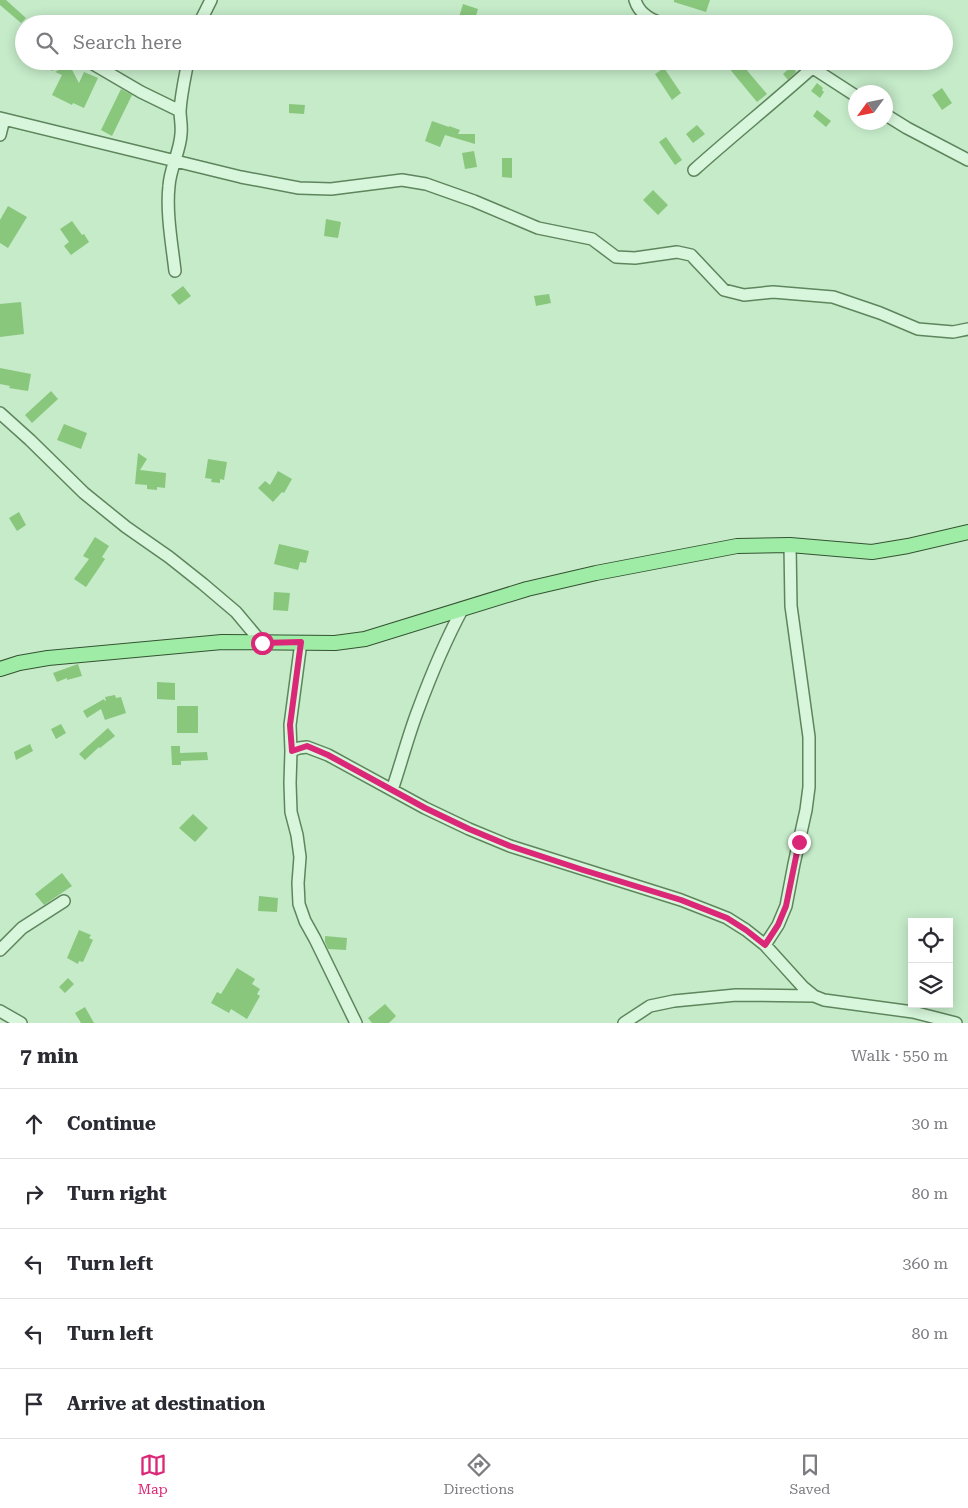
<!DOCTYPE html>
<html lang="en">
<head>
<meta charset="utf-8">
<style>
	body { margin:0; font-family:"Roboto Serif",serif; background:#f7f7f7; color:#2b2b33 }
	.controls { position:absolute; right:15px; bottom:15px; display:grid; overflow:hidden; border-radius:0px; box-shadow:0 2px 12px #0003 }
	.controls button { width:45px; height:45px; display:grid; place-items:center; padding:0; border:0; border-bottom:1px solid #e1e1e2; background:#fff; color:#2b2b33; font:25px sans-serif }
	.compass { position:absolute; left:848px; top:85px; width:45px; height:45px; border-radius:50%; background:#fff; box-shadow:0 2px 12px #0003; rotate:237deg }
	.stop { position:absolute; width:15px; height:15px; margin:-11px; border:4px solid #db2777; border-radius:50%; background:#fff }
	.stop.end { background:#db2777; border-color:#fff; box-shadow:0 1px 5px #0008 }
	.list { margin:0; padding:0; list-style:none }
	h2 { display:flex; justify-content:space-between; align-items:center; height:65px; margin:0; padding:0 20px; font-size:21px }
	h2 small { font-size:16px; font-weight:400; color:#7c7c81 }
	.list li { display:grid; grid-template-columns:32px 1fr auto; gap:15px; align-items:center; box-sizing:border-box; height:70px; padding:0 20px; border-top:1px solid #e1e1e2 }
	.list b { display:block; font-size:19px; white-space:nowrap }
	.list em { font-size:16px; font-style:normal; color:#7c7c81 }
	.icon { flex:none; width:28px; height:28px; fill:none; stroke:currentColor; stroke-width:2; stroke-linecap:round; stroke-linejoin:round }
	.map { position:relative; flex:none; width:968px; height:1023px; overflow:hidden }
	.search { position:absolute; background:#fff; box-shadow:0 2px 12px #0003; left:15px; right:15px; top:15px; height:55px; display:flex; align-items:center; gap:12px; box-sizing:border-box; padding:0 18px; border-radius:28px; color:#7c7c81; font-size:19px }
	.sheet { height:415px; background:#fff }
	nav { display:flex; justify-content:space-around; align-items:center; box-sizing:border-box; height:70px; border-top:1px solid #e1e1e2; background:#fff; font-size:14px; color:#7c7c81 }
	nav a { display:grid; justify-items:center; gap:2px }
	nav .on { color:#db2777 }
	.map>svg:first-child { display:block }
</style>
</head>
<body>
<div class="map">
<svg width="968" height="1023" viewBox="0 0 968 1023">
	<rect width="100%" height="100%" fill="#c5ebc9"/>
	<path fill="#89c77d" d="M0,0H6L26,18L21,23L0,5Z
		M674,0H710L706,12L674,2Z
		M463,4L478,9L474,22L459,17Z
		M30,61H57L53,71Z
		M734,61H739L767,94L757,102L728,67Z
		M69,64L79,83L84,72L98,78L84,108L73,103L72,105L52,95L62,75L55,72Z
		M792,66L796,72L788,80L783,74Z
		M664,68L681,93L672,100L655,74Z
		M817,83L823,88L822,90L824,92L820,98L811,91Z
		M942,88L952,103L942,110L932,95Z
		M121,89L132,95L112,136L101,130Z
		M289,104L305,105L304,114L289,113Z
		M817,110L831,121L826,127L813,116Z
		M432,121L449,127V126L460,130L458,134H475V144L445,135L440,147L425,141Z
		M697,125L705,134L693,143L686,134Z
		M666,137L682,160L675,165L659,142Z
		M474,151L477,167L465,169L462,153Z
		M502,158H512V178L502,177Z
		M653,190L668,205L658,215L643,200Z
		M8,206L27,217L8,248L0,243V220Z
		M326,219L341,222L338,238L324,236Z
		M72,221L82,235L84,234L89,242L71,255L64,246L69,242L60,229Z
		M183,286L191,296L179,305L171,295Z
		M549,294L551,303L536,306L534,296Z
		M21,302L24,334L0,337V304Z
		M0,368L31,374L28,391L9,388L10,386L0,384Z
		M51,391L58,399L32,423L25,415Z
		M64,424L87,433L81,449L57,440Z
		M138,453L147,459L140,470L166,473L165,488L157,487V490L147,489V485L135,484Z
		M208,459L227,462L224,480L220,479V483L211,482L212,479L205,478Z
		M278,471L292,479L284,493L282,492L273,502L258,488L265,481L270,485Z
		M19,512L26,525L17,531L9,518Z
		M95,537L109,546L102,557L105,559L86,587L74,579L89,559L83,556Z
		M279,544L309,551L306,563L300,562L298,570L274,564Z
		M274,592L290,593L288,611L273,610Z
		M78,664L82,676L67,680V678L57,682L53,673Z
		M157,682L175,683V700L157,699Z
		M115,695L116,698L121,697L126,713L105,720L101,709L87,718L83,711L104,699L105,701H106L105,697Z
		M177,706H198V733H177Z
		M61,724L66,733L56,739L51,729Z
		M108,728L115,736L100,748L99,747L85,760L79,754Z
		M30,744L33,751L16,760L14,752Z
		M171,746H180V753L207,752L208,760L181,761V765H172Z
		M193,814L208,828L195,842L179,828Z
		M62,873L72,886L44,905L35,894Z
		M259,896L278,898L277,912L258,911Z
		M79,930L91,935L89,938L93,940L83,962L79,961L78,964L67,958Z
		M325,936L347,938L346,950L328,949L325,942Z
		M237,968L255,979L252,984L260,989L257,994L260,996L247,1019L231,1009L229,1013L211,1003L217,992L221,994Z
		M68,978L74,984L65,993L59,987Z
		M385,1004L396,1016L389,1023H372L368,1018Z
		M85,1007L94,1023H81L75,1013Z"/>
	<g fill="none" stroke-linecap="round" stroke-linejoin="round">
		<defs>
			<path id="minor" d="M635,0C639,14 653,22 667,24
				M199,24L211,0
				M88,61L141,92L180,111
				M802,61L856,96
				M886,115L907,128L968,160
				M0,118L241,177L299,188L331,189L402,180L426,184L474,201L538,228L592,239L616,257L635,258L677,252L691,255L724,290L744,295L773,292L833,297L880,313L918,329L953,332L968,329
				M0,135L4,119
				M694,170C733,135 773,103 812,68
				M175,271C172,245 166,212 169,186C170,168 180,152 181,134C182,126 180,118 180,111C181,94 185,77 188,61
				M0,413L30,440L84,493L126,527L169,557L203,584L236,612L262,643
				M301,642L290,725L291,751L290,783L291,812L297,835L300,857L298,883L299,904L305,921L315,939L356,1023
				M291,751L299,748L307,747L328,755L425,808L469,829L510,846L681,900L727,918L746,930L765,945L803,987L814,996L824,1000L913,1012L956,1023
				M392,790C401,764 408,736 418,710C431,675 445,641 463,608
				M765,945L778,925L786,906L794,864L806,810L809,787V737L791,606L790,545
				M0,950L22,928L64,901
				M0,1011L21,1023
				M624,1023L650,1006L674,1001L736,995L814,996"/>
			<path id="major" d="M0,669L19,663L48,658L222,642L335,643L365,639L527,589L596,573L737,546L790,545L872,552L908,546L968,532"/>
		</defs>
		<use href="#minor" stroke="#5e855c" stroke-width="14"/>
		<use href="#major" stroke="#345330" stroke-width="16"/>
		<use href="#minor" stroke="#d7f6db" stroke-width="11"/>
		<use href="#major" stroke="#9feca7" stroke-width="14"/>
	</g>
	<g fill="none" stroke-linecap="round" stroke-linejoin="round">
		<path stroke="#db2777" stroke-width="6" d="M262,643L301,642L290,725L292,751L307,746L328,755L425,808L469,829L510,846L583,870L681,900L727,918L746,930L765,945L778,925L786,906L799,842"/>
	</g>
</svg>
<div class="controls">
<button><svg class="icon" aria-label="locate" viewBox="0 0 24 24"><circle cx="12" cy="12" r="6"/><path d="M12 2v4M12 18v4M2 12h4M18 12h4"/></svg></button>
<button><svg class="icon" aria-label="layers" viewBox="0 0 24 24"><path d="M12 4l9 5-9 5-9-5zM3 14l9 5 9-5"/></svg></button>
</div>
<svg class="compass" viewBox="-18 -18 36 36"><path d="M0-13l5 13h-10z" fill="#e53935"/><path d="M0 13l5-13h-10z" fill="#7c7c81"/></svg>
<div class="stop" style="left:262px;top:643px"></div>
<div class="stop end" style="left:799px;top:842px"></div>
<div class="search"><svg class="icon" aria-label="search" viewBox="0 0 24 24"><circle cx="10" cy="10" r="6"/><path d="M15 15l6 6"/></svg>Search here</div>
</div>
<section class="sheet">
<h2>7 min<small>Walk · 550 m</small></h2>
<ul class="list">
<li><svg class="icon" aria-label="ahead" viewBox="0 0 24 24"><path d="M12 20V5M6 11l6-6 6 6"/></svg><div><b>Continue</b></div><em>30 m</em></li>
<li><svg class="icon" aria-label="right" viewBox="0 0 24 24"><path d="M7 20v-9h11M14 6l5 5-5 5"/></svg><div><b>Turn right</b></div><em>80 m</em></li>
<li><svg class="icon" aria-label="left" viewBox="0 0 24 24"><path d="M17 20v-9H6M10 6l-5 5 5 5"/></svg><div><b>Turn left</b></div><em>360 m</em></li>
<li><svg class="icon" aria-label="left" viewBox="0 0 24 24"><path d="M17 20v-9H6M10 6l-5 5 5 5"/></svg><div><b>Turn left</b></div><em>80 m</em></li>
<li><svg class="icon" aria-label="arrive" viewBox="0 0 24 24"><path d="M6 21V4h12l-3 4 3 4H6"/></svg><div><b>Arrive at destination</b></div></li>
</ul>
</section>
<nav>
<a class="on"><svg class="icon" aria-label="map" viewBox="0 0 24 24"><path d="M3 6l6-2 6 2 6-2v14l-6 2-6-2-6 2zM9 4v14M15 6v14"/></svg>Map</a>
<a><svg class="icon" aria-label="directions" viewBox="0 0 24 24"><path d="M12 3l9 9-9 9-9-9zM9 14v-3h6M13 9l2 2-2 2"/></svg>Directions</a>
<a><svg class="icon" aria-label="saved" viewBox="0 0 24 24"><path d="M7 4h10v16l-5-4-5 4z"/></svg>Saved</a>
</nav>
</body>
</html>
